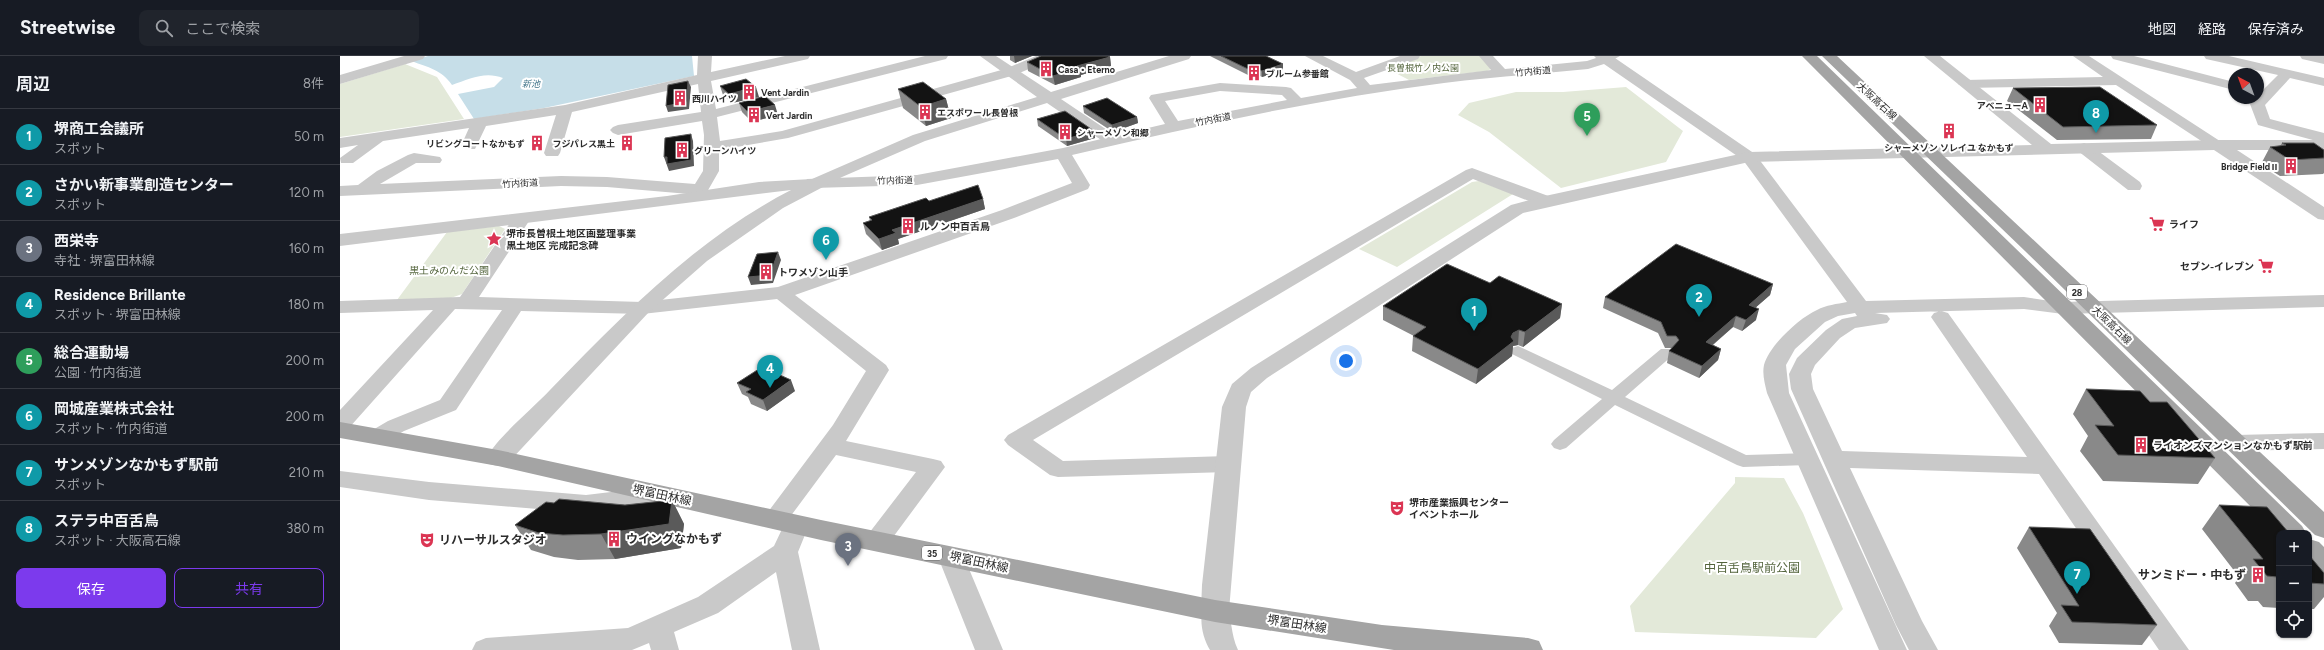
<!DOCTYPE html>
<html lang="ja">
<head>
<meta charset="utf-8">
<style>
	body { margin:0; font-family:Figtree,"Noto Sans JP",sans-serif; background:#20242c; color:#f1f3f6 }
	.controls { position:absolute; right:12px; bottom:12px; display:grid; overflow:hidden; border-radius:8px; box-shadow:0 1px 3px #0004 }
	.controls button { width:36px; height:36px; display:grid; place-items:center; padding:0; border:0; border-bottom:1px solid #363941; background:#171b24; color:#f1f3f6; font:20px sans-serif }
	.compass { position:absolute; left:1888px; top:12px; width:36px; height:36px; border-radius:50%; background:#171b24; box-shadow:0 1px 3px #0004; rotate:319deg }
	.you { position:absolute; left:1006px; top:305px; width:14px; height:14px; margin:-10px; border:3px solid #fff; border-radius:50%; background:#1a73e8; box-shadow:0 0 0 6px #1a73e833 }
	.badge { display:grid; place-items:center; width:26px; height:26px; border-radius:50%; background:#7c3aed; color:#fff; font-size:13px; font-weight:700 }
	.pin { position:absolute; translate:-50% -33px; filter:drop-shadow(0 1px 2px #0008) }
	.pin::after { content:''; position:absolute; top:21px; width:14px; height:12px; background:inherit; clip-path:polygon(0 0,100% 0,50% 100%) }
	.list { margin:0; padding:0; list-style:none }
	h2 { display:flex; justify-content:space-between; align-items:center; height:52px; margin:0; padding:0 16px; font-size:17px }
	h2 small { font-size:13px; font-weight:400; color:#9ea1a6 }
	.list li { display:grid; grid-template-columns:26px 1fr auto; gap:12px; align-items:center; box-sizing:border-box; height:56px; padding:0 16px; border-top:1px solid #363941 }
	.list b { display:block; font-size:15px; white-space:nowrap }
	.list p { margin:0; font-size:13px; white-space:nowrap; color:#9ea1a6 }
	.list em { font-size:13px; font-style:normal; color:#9ea1a6 }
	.actions { display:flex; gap:8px; padding:12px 16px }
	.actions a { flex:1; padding:9px 0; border:1px solid #7c3aed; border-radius:8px; text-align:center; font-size:14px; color:#7c3aed }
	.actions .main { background:#7c3aed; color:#fff }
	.icon { flex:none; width:22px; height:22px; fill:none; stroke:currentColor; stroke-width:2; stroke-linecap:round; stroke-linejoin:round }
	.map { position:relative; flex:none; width:1984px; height:594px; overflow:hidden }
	header { display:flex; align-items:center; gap:24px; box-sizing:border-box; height:56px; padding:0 20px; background:#171b24; border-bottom:1px solid #363941 }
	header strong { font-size:19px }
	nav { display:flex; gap:22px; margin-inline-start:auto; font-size:14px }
	.search { width:280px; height:36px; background:#20242c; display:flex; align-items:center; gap:10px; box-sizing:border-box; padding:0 14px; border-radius:8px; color:#9ea1a6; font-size:15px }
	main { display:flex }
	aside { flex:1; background:#171b24 }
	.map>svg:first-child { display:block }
</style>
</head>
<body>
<header>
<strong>Streetwise</strong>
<div class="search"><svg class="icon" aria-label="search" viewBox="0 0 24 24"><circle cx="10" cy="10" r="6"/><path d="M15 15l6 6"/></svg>ここで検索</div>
<nav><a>地図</a><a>経路</a><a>保存済み</a></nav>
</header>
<main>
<aside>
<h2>周辺<small>8件</small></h2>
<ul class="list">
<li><span class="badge" style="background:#0f9aa8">1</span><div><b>堺商工会議所</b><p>スポット</p></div><em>50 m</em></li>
<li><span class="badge" style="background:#0f9aa8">2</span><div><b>さかい新事業創造センター</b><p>スポット</p></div><em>120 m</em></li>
<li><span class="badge" style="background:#6b7280">3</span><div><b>西栄寺</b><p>寺社 · 堺富田林線</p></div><em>160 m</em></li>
<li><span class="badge" style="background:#0f9aa8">4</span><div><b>Residence Brillante</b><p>スポット · 堺富田林線</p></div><em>180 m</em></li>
<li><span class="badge" style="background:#2e9e5b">5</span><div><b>総合運動場</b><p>公園 · 竹内街道</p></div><em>200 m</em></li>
<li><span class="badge" style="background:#0f9aa8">6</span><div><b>岡城産業株式会社</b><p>スポット · 竹内街道</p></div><em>200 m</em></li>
<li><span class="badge" style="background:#0f9aa8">7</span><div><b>サンメゾンなかもず駅前</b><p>スポット</p></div><em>210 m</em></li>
<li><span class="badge" style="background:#0f9aa8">8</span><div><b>ステラ中百舌鳥</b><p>スポット · 大阪高石線</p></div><em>380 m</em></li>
</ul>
<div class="actions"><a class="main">保存</a><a>共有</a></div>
</aside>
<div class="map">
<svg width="1984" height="594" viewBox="0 0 1984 594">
	<rect width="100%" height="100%" fill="#fff"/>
	<path fill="#e3e9d9" d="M1081,0H1140L1151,13L1147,15L1069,24L1046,12Z
		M65,8L97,21L124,63L0,81V28Z
		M1286,31L1343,75L1326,106L1221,132L1149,76L1118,59L1129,47L1176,36H1223Z
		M1139,125L1173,138L1057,211L1019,193L1132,126Z
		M159,170L165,173L122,238L108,243L57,244L107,176Z
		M1395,421L1444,422L1463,457L1503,553L1476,582L1295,576L1290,550L1395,427Z"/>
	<path fill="#c6dee8" d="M88,0H352L354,20L204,52L134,63L118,38L154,31L163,22C145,15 129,23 112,29C102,14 88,11 71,5Z"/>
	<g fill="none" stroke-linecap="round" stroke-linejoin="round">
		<path fill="#c9c9c9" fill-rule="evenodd" d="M1178,290L1272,334L1321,293H1333L1335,296L1333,299L1285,341L1406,399L1468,397L1474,399L1477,403L1474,407L1468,409L1403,411L1397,409L1275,349L1226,392L1220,394L1214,392L1211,388L1214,384L1262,343L1172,298L1170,295L1172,292Z"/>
		<path fill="#c9c9c9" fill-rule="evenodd" d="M64,0H85L83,3L0,28V19Z
			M358,0H372L371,16L445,0H470L468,3L371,25L376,53L585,0H608L606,3L377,61L380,85L442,75L665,13L696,0H714L712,3L675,19L448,82L379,94V115L363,143H351L349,138L267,131L221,130L0,140V130L18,129L37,115L68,99L74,97L100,101L102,104L100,107H76L40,128L221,120L267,121L355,128L363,115L364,79L362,65L278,79L273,77L270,74L273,71L278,69L361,56L358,28L232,56L220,97L218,100H206L204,97L216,59L146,70L135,93H123L121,90L129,72L43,85L13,107H1L0,102L18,89L0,92V82L225,49L357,19Z
			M965,0H983L1016,16L1060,0H1080L1078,3L1024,22L1030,29L1151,14L1139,0H1153L1165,13L1247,5L1256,2L1254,0H1272L1415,98L1526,245L1684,241L1730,248L1733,252L1730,256L1723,258L1684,253L1535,257L1547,259L1550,263L1547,267L1515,272L1500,282L1475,309L1471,318L1473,333L1502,395L1687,401L1591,261L1594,257L1601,255L1608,257L1849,594H1819L1699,418L1510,412L1582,565L1598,594H1569L1556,569L1451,333L1449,318L1457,302L1486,274L1502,263L1517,260L1515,257L1498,260L1485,266L1455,293L1446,309L1449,337L1567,594H1539L1427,337C1425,328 1422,318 1424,309C1429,290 1459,262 1477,254C1486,249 1497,248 1507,246L1403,104L1264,8L1248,13C1200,18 1152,21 1104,27C979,43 855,70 732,99L750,129L748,133L674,162L455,239L546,309L549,314L506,385L593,403L601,405L605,411L545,492L536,495L527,492L523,485L576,416L496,399L450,461L456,460L465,462L469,469L458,496L480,594H452L436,516L378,557L334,576L339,594H311L309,587L292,594H132L136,586L146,582L288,572L358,541L434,490L443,471L435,473L426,470L422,464L493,369L526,315L437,243L302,258L181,255L116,354L64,375L47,385L39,388L31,385L27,380L31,375L48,365L100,344L162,254L115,253L8,373L0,375V354L93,254L0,257V245L120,241L176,158H188L191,162L139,241L302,246L438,231L662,154L732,127L718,103L577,129L473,132L467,131L465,127L467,123L577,119L723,92L825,68L809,42L811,39L880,27L946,31L951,32L961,42L1017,32L1010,24ZM880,35L942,39L947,44L838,65L825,45Z
			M1733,0H1749L1886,89L1884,92H1872L1776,29L1625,32L1618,28L1625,24L1763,21Z
			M1771,0H1794L1894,26V34L1773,3Z
			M1864,0H1889L1984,22V30L1950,22L1925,49L1930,63L1984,77V87L1918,69L1910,48L1915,42H1918V39L1938,19L1866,3Z
			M1960,0H1984V8L1962,3Z
			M1744,87L1750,89L1800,126L1802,130L1800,134H1788L1738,95L1736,92L1738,89Z
			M1132,112L1211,141L1214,145L1211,149H1199L1133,123L693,384L723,405L888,400L896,402L900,408L896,414L888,416L718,421L710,419L668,389L664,384L668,379L1126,114Z
			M0,415L89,426L246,439L321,430L330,433L333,439L330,445L321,448L246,457L89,444L0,431Z
			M611,491L620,494L624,501L663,594H635L598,501L602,494Z
			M875,544L885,547C893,563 890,577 898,594H870C862,581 858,561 865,547Z"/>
		<path fill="#c9c9c9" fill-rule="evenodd" d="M640,0H656L711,36L829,0H851L849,3L721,43L779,82L781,85L779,88H767L707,47L585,85L502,121L443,152L367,205L309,256L167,408L158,410L149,408L146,402C159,380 191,354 210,334C283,259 356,183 451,134L0,190V178L327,140L419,126L472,123L573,79L697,41Z
			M1262,0H1280L1267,7L1262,6L1260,3Z
			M1584,0H1600L1711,88L1878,84H1984V94H1897L1984,151V164L1978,163L1874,94L1409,106L1183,157L927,322L911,336L906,351L889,555L885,563L875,566L865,563L861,555L862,529L882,351L892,328L911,312L1171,149L1205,140L1409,96L1692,89Z
			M1984,239V251L1723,258L1716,256L1713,252L1716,248L1723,246Z
			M1984,377V393L1896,395L1887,393L1884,387L1887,381L1896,379Z"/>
		<path fill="#a4a4a4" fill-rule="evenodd" d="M1462,0H1477L1962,470L1966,477H1939V479Z
			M1482,0H1497L1984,456V482L1975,479L1685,195Z
			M0,366L158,394L481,464L875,544L1042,569L1188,582L1199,585L1203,594H1054L875,566L481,484L158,410L0,382Z
			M1969,483L1979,486L1984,491V517L1974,514L1969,509Z"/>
	</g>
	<path fill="#898989" d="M670,0H692L675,7L670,4Z
		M870,0H926L943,8V14L922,21L916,18L910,20Z
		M770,1L771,10L741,19V21L715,29L688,15L687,6Z
		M380,30L419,41L392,47L383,39Z
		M1673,32L1817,69L1811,83L1717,84L1667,45Z
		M558,33L606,43L611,62L586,70L563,52Z
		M399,47L438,59L415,65H411L402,56Z
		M743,50L797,61L798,67L773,76L744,57Z
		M697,63L754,75L755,82L727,90L698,70Z
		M1942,87L1984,94V117L1983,118L1940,120L1921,108L1930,91L1940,90Z
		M643,143L645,153L558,183L559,188L542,194L526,178L523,167L530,165L529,161L589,145Z
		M1150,227L1222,248L1220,262L1183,291L1178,289L1173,290L1172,300L1136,328L1072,295L1073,280H1074L1043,264V250Z
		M1433,228L1430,239L1416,251V264L1402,275L1393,271L1373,289L1381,293L1378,304L1359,322L1327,307L1329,295L1332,292H1325L1318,277L1263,252L1265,241Z
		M397,327L455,335L427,355L411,348L408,341L402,338Z
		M1746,333L1810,346L1875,402L1858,428L1763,425L1740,395L1748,380L1733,358Z
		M332,444L344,468L341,492L275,503L238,504L214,501L191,494L175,469L214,447L285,449Z
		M1879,449L1939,477V552L1923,551L1918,545H1908L1895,527L1899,521L1862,473Z
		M1689,471L1817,569L1802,589L1719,587L1709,570L1717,557L1677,492Z
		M1969,499L1984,517V541L1974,553H1969Z"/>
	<path fill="#5a5a5a" d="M674,0H692L675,7Z
		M770,1L771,10L741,19V21L715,29L713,20L737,10Z
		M943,8V14L922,21V15Z
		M915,12L916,18L910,20V14Z
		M348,25L351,31L349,53L328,56L326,50Z
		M416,31L419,41L392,47L389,38Z
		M606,43L611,62L586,70L581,51Z
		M435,49L438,59L415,65L411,55Z
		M797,61L798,67L773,76L772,69Z
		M754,75L755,82L727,90L726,83Z
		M351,78L353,85L354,110L329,115L324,101H327Z
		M643,143L645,153L558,183L559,188L542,194L539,183L552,174Z
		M438,196L441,204L433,227L411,229L408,221Z
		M1433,228L1430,239L1406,260L1409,249Z
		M1222,248L1220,262L1183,291L1185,276Z
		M1419,253L1416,264L1402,275L1406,264Z
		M1396,260L1393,271L1363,297L1366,286Z
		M1179,274L1178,289L1173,290L1172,300L1136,328L1138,313L1171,281L1173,277Z
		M1381,293L1378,304L1359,322L1362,310Z
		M451,324L455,335L427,355L423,344Z
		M332,444L344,468L341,492L275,503L261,478Z"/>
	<path fill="#131313" stroke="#5a5a5a" d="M701,0H768L770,1L737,10L740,12L713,20L687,6Z
		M881,0H926L943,8L922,15L915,12L910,14Z
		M406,23L416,31L389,38L380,30Z
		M348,25L347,46L326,50L328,29Z
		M583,26L606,43L581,51L558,33Z
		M1760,31L1817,69L1723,71L1673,32Z
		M425,40L435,49L411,55H407L399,47Z
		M767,42L797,61L772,69L743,50Z
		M725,55L754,75L726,83L697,63Z
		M351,78V104L327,108V101H324L325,82Z
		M1942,87H1974L1984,94V102L1950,104L1930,91L1946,89Z
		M638,129L643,143L552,174L556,177L539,183L523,167L532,164L529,161L586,142L589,145Z
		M1336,188L1433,228L1409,249L1419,253L1406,264L1396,260L1366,286L1381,293L1362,310L1329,295L1339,284L1336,280H1327L1321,266L1265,241Z
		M438,196L430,219L408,221L417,198Z
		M1107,208L1150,227L1159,220L1222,248L1185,276L1179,274L1173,277L1171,281L1174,285L1138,313L1073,280L1086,271L1043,250Z
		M422,311L451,324L423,344L406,336L411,333L397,327Z
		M1746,333L1800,335L1810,346H1827L1875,402L1778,399L1755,369L1774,370Z
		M219,443L285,449L332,444L329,468L261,478L223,479L199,477L175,469L206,446L214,447Z
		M1879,449L1927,451L1949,477H1939V523L1937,521L1927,520L1913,503H1923Z
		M1689,471L1750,473L1817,569L1732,566L1721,549L1739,550Z
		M1969,499L1984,517V528L1969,527Z"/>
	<defs>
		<symbol id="building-bare" viewBox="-9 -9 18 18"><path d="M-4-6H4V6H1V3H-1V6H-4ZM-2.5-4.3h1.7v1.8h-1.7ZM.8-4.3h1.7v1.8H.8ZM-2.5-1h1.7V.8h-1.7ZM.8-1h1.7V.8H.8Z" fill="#db3553" stroke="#fff" stroke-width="2.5" paint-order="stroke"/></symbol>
		<symbol id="supermarket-bare" viewBox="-9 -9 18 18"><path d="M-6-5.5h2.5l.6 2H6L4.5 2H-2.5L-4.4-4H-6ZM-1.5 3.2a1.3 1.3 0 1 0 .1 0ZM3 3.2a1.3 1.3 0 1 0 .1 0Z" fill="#db3553" stroke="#fff" stroke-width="2.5" paint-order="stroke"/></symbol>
		<symbol id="sight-bare" viewBox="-9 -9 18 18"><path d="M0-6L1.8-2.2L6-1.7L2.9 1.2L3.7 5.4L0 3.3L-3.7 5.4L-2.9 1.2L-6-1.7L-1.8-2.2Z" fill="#db3553" stroke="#fff" stroke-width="2.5" paint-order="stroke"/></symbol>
		<symbol id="theatre-bare" viewBox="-9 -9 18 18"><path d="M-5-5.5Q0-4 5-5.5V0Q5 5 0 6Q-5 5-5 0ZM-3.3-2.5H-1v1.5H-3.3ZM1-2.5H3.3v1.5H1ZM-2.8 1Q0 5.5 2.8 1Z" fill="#db3553" stroke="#fff" stroke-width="2.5" paint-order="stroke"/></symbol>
	</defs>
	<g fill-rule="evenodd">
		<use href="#building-bare" x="695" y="2" width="22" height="22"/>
		<use href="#building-bare" x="903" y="6" width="22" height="22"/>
		<use href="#building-bare" x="398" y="25" width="22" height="22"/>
		<use href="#building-bare" x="329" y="31" width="22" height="22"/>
		<use href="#building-bare" x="1689" y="38" width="22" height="22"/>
		<use href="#building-bare" x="574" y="45" width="22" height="22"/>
		<use href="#building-bare" x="403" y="48" width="22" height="22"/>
		<use href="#building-bare" x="1598" y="64" width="22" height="22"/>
		<use href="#building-bare" x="714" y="65" width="22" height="22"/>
		<use href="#building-bare" x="186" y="76" width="22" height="22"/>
		<use href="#building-bare" x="276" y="76" width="22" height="22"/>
		<use href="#building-bare" x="331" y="83" width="22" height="22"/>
		<use href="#building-bare" x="1940" y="99" width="22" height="22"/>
		<use href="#supermarket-bare" x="1806" y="157" width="22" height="22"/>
		<use href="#building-bare" x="557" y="159" width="22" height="22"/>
		<use href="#sight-bare" x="143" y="172" width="22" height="22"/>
		<use href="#supermarket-bare" x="1915" y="199" width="22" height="22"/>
		<use href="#building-bare" x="415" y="205" width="22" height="22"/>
		<use href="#building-bare" x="1790" y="378" width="22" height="22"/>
		<use href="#theatre-bare" x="1046" y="441" width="22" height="22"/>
		<use href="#building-bare" x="263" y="472" width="22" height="22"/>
		<use href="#theatre-bare" x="76" y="473" width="22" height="22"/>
		<use href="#building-bare" x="1907" y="508" width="22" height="22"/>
	</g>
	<g text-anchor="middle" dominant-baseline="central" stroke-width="4" stroke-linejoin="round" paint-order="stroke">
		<g font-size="9" fill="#53643c" stroke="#fff">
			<text x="1083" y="11">長曽根竹ノ内公園</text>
		</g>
		<g font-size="9" font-weight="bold" fill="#2c2c2c" stroke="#fff" text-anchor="start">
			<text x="718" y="13">Casa・Eterno</text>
			<text x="926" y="17">ブルーム参番館</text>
			<text x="421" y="36">Vent Jardin</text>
			<text x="352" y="42">西川ハイツ</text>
			<text x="1688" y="49" text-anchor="end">アベニューA</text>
			<text x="597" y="56">エスポワール長曽根</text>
			<text x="426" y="59">Vert Jardin</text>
			<text x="737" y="76">シャーメゾン和郷</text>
			<text x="185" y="87" text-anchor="end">リビングコートなかもず</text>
			<text x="275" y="87" text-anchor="end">フジパレス黒土</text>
			<text x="1609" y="91" text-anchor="middle">シャーメゾン ソレイユ なかもず</text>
			<text x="354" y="94">グリーンハイツ</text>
			<text x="1939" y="110" text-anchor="end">Bridge FieldⅡ</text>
		</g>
		<g font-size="9" fill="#2c2c2c" stroke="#fff">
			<text transform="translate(1193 15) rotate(-5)">竹内街道</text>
			<text transform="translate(873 63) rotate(-11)">竹内街道</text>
			<text transform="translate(555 124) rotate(-1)">竹内街道</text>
			<text transform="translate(180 127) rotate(-3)">竹内街道</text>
		</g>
		<g font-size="9" font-style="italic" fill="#3f7388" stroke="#fff">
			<text x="191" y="27">新池</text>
		</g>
		<g fill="#fff" stroke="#6b6b6b" stroke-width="1">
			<rect x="1727" y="229" width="20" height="14" rx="3"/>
			<rect x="582" y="490" width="20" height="14" rx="3"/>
		</g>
		<g font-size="9" font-weight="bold" fill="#2c2c2c">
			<text x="1737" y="236">28</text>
			<text x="592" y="497">35</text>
		</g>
		<g font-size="10" fill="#2c2c2c" stroke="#fff">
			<text transform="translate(1537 45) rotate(43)">大阪高石線</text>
			<text transform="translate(1772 269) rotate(44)">大阪高石線</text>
		</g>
		<g font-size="10" font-weight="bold" fill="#2c2c2c" stroke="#fff" text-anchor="start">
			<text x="1829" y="168">ライフ</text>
			<text x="580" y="170">ルノン中百舌鳥</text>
			<text x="166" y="177">堺市長曽根土地区画整理事業<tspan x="166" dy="12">黒土地区 完成記念碑</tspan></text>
			<text x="1914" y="210" text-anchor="end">セブン-イレブン</text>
			<text x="438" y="216">トワメゾン山手</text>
			<text x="1813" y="389">ライオンズマンションなかもず駅前</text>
			<text x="1069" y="446">堺市産業振興センター<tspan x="1069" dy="12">イベントホール</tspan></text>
		</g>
		<g font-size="10" fill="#53643c" stroke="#fff">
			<text x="109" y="214">黒土みのんだ公園</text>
		</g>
		<g font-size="12" fill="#2c2c2c" stroke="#fff">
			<text transform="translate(322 439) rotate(12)">堺富田林線</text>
			<text transform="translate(639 506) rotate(12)">堺富田林線</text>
			<text transform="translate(957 568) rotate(9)">堺富田林線</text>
		</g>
		<g font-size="12" font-weight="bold" fill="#2c2c2c" stroke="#fff" text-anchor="start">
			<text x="286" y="483">ウイングなかもず</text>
			<text x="99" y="484">リハーサルスタジオ</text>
			<text x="1906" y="519" text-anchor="end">サンミドー・中もず</text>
		</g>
		<g font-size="12" fill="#53643c" stroke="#fff">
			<text x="1412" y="512">中百舌鳥駅前公園</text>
		</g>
	</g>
</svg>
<div class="controls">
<button>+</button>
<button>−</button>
<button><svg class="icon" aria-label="locate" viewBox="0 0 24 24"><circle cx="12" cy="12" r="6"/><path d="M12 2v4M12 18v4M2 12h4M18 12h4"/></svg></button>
</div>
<svg class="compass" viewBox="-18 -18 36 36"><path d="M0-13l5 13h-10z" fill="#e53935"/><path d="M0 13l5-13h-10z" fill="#9ea1a6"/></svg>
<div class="you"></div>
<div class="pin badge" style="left:1134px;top:275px;background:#0f9aa8">1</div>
<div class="pin badge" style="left:1359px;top:261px;background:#0f9aa8">2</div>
<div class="pin badge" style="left:508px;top:510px;background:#6b7280">3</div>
<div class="pin badge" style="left:430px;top:332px;background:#0f9aa8">4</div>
<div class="pin badge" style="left:1247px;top:80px;background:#2e9e5b">5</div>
<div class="pin badge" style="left:486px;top:204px;background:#0f9aa8">6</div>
<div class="pin badge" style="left:1737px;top:538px;background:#0f9aa8">7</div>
<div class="pin badge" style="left:1756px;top:77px;background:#0f9aa8">8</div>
</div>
</main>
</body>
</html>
